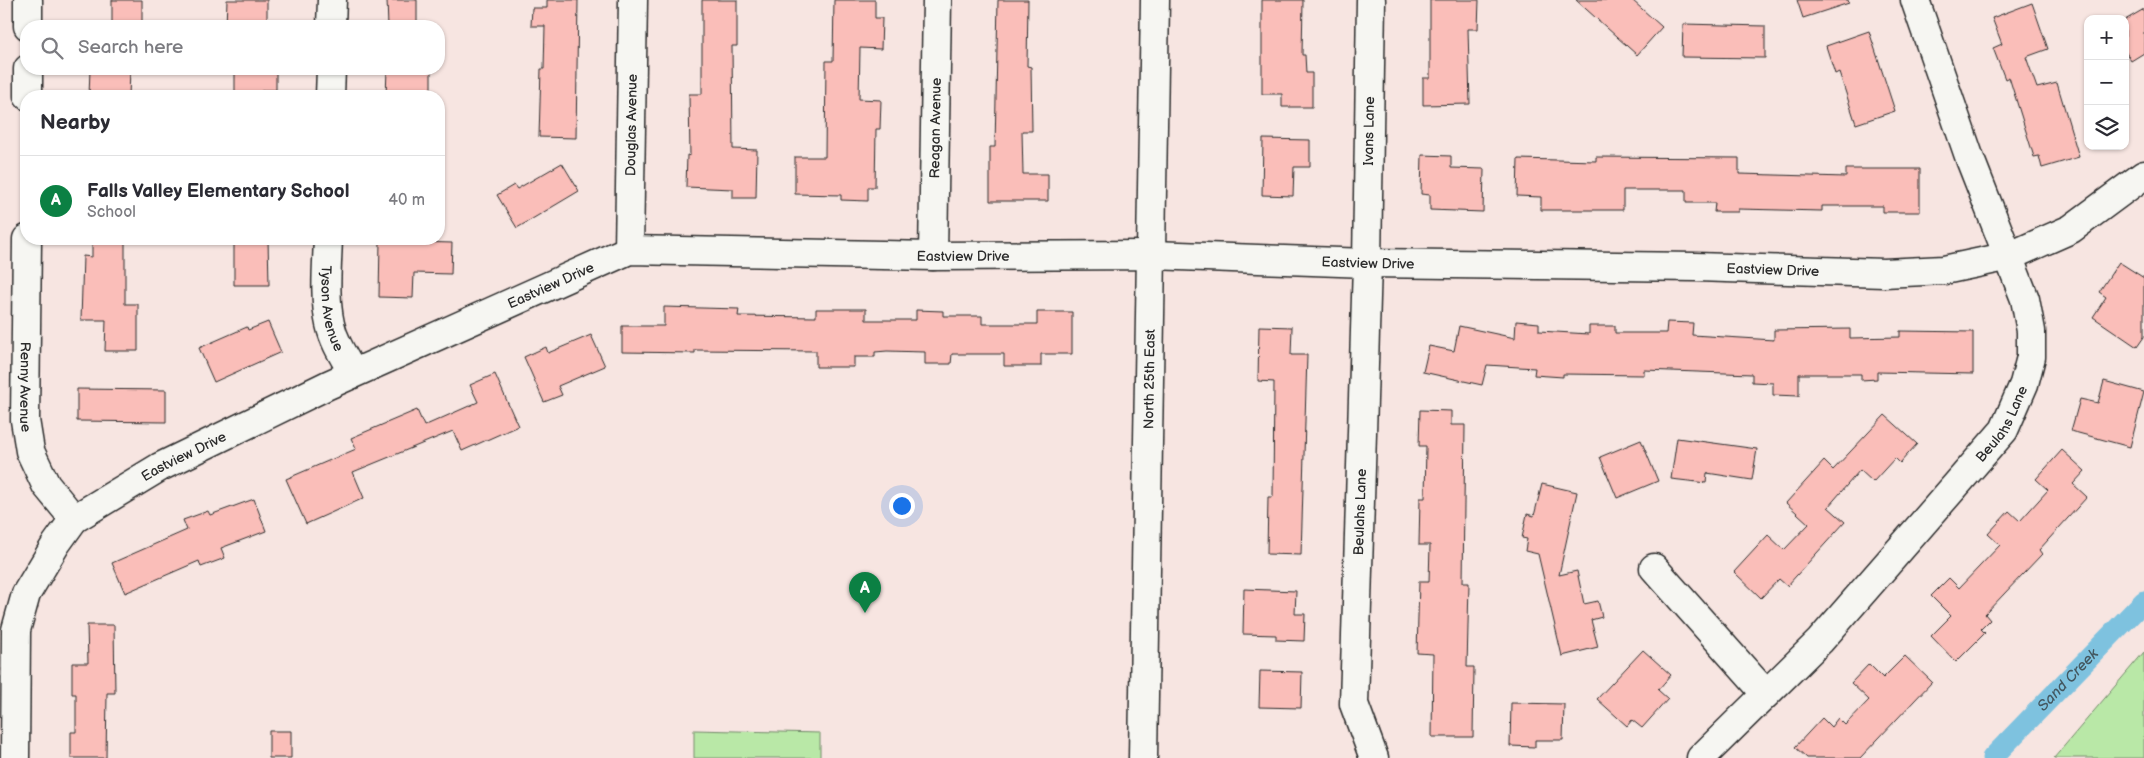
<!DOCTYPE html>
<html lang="en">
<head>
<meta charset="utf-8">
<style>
	body { margin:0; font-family:"Balsamiq Sans",sans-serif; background:#f2f2f3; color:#2b2b33 }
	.controls { position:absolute; right:15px; top:15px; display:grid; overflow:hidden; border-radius:10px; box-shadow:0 1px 4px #0004 }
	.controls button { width:45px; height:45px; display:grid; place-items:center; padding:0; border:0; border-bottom:1px solid #e1e1e2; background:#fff; color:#2b2b33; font:25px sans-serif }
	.you { position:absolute; left:901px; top:505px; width:18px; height:18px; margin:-12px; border:4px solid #fff; border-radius:50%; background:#1a73e8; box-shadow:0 0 0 8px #1a73e833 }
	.badge { display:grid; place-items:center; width:32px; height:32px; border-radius:50%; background:#0b8043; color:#fff; font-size:16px; font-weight:700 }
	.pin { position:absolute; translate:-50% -41px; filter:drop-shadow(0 1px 2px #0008) }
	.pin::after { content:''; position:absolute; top:26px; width:18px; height:15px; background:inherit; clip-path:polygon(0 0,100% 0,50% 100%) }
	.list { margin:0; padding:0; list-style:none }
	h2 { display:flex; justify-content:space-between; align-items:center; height:65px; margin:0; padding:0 20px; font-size:21px }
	h2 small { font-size:16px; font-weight:400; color:#7c7c81 }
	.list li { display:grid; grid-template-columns:32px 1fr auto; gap:15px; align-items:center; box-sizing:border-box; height:90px; padding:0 20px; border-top:1px solid #e1e1e2 }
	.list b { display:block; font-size:19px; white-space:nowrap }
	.list p { margin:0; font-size:16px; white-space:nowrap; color:#7c7c81 }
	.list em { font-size:16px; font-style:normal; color:#7c7c81 }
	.icon { flex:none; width:28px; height:28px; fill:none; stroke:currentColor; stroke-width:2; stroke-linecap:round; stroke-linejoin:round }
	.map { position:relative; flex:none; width:2144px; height:758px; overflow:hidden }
	.search { position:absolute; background:#fff; box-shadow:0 1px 4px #0004; left:20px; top:20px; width:425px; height:55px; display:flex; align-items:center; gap:12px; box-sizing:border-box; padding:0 18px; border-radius:20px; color:#7c7c81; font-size:19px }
	.panel { position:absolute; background:#fff; box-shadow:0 1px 4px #0004; left:20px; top:90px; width:425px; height:155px; border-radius:20px }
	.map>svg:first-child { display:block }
</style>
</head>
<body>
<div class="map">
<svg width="2144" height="758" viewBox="0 0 2144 758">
	<rect width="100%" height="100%" fill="#f7e5e1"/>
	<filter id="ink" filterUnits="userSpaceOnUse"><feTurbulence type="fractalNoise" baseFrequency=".02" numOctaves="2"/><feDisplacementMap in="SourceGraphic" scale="10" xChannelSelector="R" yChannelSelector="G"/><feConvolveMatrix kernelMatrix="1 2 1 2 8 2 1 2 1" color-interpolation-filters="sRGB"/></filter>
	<g filter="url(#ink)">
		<path fill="#b9e8a7" stroke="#728a69" d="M2144,652V758H2054Z
			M694,730L820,733V758H694Z"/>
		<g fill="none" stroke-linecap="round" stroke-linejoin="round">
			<path stroke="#7ec2df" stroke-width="21" id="s1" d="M1992,758L2144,601"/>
		</g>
		<path fill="#fabeb9" stroke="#2b2b2b" d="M112,0H142V26H112Z
			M227,0H267V26H226Z
			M387,0H417V26H388Z
			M547,0H578L576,138L539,137L541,69H544L545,26H531L532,8H547Z
			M702,0H737V46H732L733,149L757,150L756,198H733V189L686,187L687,155L690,156L689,94H702Z
			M834,0H875V18H882L881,49L860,48L859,99L881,100L880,129H876L875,187H868V201L841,200V195L795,194V157H825L826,61H833Z
			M998,0H1028L1027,66L1031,67L1032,131H1022L1023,174H1048V201H990V147H995Z
			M1262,0H1303L1302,55H1305L1306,73H1312V107H1282V94H1262Z
			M1430,0H1479L1478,29H1468L1470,104L1423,105V78H1430Z
			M1576,0H1632L1662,27L1637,55Z
			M1797,0H1848L1849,3L1803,18Z
			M2032,3L2048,49L2026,57L2037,88L2057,83L2079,157L2042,168L2039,156L2034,157L2009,77L2005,79L1993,48L2002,44L1992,18Z
			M2144,9V53L2131,61L2125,51V20Z
			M1683,24L1765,26V58L1682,57Z
			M1869,31L1895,111L1856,124L1839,72L1835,74L1826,46Z
			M90,69H130L129,96H89Z
			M235,69H276V90H262V96H235Z
			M387,69H431V96H386Z
			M1263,139L1310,140V167H1294L1293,196L1262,195Z
			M1422,155L1451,156V168L1484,169L1483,212L1430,210V195L1421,194Z
			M1596,157L1739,158V174L1846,177V169H1920V212H1883V206H1822V211L1738,209V212H1714L1715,203H1686V190H1623V210H1541V197L1517,196L1518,159L1596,161Z
			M562,163L579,191L517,228L497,195L514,185L517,189Z
			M92,239H125V304H138V351H105L106,320H81L83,256L92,257Z
			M234,239H268L269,285H234Z
			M380,241L452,243L451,274L414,273L413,298L379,297Z
			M2119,262L2144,278V337L2137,347L2093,317L2106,297L2099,292Z
			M664,307L739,309L738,316L816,317V309H866V320H916V310L943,311V316H982V324H1037V312H1072V354H1041V366H1004V354H952L951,364H925V352L887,351L875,352V357H854V367H816V351L695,350V353L622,352V326H664Z
			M1516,321L1539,323V331L1589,334V326H1615V333H1666L1667,322L1693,323L1692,335L1774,340V330L1850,329V338L1900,337V331L1973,332V374L1877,372V379L1861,380V374H1799V396L1773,395V383L1752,382V374L1644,370V375L1563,374V377L1534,375L1535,368L1487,365L1482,385L1423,372L1429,346L1454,351L1459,326L1515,338Z
			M268,322L281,352L214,382L199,348L247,327L248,330Z
			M1259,326L1292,327L1291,355H1307L1301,555L1267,554L1268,497H1273L1274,382L1258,381Z
			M591,335L605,366L558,386L562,395L544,402L524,357L546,347L548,353Z
			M495,374L518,426L462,451L453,431L353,472L364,498L306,524L286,479L356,449L351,438L417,410L424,426L478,402L470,385Z
			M2104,381L2144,392L2130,447L2071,431L2080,399L2098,403Z
			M77,389L166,390V422L77,421Z
			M1420,410L1451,411V425H1465L1463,583H1469L1467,667H1474L1473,737H1432L1433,654L1417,653L1419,582H1429L1430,545H1419L1420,498H1425L1426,446H1419Z
			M1885,415L1917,444L1900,463L1895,458L1873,482L1860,470L1828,507L1845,522L1787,586L1779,579L1761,598L1734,572L1768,535L1784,550L1809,524L1786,503L1824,461L1833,470Z
			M1677,438L1757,449L1752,480L1707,473L1706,483L1671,479Z
			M1641,440L1658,481L1617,498L1600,457Z
			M2062,450L2085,471L2073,484L2087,497L2039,550L2042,554L1985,614L1990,620L1981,629L1985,633L1956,662L1931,636L1951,616L1931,596L1949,578L1959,588L2000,545L1988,534L2009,511L2020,521L2048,490L2036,479Z
			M1542,484L1577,492L1559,575L1577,571L1584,604L1598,601L1602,617L1591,620L1598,647L1562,656L1538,554L1525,551L1527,539L1522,538L1527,514L1534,516Z
			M254,499L266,531L221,548L225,558L201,567L199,561L125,593L112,563L187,530L183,520L208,511L210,515Z
			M1244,589L1296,591L1295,614H1305L1304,641L1276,640V635L1243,634Z
			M87,625H114L115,693H107L106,758H71V732H76V694H72V663H88Z
			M1643,650L1671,675L1658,690L1668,699L1642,728L1632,720L1627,726L1597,699Z
			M1905,656L1932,682L1860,758H1807L1795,747L1822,718L1831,727L1838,718L1845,725L1869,700L1851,683L1869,664L1883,678Z
			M1260,671L1302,672L1301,708L1259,707Z
			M1511,703L1564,704L1563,740H1535V747L1510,746Z
			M269,731H291V758H269Z"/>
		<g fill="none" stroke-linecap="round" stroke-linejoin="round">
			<defs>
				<g id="minor">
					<path d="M1371,0L1367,263L1354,704L1374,758"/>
					<path d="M28,26V0"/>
					<path d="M331,26L332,0"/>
					<path d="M28,96V69"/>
					<path d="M330,96L331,69"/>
					<path id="s2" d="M27,239L25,420L30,451L46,485L74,519"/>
					<path id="s3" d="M328,239C327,267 324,297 330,324C334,342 344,357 353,373"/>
					<path id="s4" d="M629,250L633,0"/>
					<path id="s5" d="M933,256L937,0"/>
					<path d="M1654,568L1766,694"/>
					<path id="s6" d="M15,758L16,630L26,594L56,544L74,519L160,467L328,385L629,250L933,256L1153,255L1367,263L1696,267L1884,273L1944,270L2010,256L2071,229L2144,175"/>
					<path id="s7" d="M1701,758L1820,641L2004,430L2024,384L2031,357V331L2025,299L1970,159L1915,0"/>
				</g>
				<g id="major">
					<path id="s8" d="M1143,758L1155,0"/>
				</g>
			</defs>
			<use href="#minor" stroke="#2b2b2b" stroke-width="31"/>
			<use href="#major" stroke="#2b2b2b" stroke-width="31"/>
			<use href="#minor" stroke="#f6f6f2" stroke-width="28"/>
			<use href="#major" stroke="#f6f6f2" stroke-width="28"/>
		</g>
	</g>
	<g text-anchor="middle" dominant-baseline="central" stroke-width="5" stroke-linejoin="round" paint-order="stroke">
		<g font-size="14" fill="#2b2b2b" stroke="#f6f6f2">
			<text stroke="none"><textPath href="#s4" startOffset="125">Douglas Avenue</textPath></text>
			<text stroke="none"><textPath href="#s5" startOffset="128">Reagan Avenue</textPath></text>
			<text transform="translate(1369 131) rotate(-89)">Ivans Lane</text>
			<text stroke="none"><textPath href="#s6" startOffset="1206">Eastview Drive</textPath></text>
			<text stroke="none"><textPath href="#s6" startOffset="1611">Eastview Drive</textPath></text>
			<text stroke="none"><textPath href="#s6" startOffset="2016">Eastview Drive</textPath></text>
			<text stroke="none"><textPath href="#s6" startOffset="786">Eastview Drive</textPath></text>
			<text stroke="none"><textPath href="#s3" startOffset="70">Tyson Avenue</textPath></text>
			<text stroke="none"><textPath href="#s8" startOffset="379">North 25th East</textPath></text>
			<text stroke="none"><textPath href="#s2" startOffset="148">Renny Avenue</textPath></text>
			<text stroke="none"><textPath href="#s7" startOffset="451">Beulahs Lane</textPath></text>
			<text stroke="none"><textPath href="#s6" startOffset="381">Eastview Drive</textPath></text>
			<text transform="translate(1360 512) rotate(-88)">Beulahs Lane</text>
		</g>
		<g font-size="15" font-style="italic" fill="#445861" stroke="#f6f6f2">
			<text stroke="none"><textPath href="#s1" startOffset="109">Sand Creek</textPath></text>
		</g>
	</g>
</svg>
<div class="controls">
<button>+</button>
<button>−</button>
<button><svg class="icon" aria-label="layers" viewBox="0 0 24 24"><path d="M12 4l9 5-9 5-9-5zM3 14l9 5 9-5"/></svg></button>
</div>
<div class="you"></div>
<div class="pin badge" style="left:865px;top:613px">A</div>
<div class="search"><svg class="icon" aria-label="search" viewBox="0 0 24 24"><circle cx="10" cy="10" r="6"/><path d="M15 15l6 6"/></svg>Search here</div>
<section class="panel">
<h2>Nearby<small></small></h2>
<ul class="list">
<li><span class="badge">A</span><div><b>Falls Valley Elementary School</b><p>School</p></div><em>40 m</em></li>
</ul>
</section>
</div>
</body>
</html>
